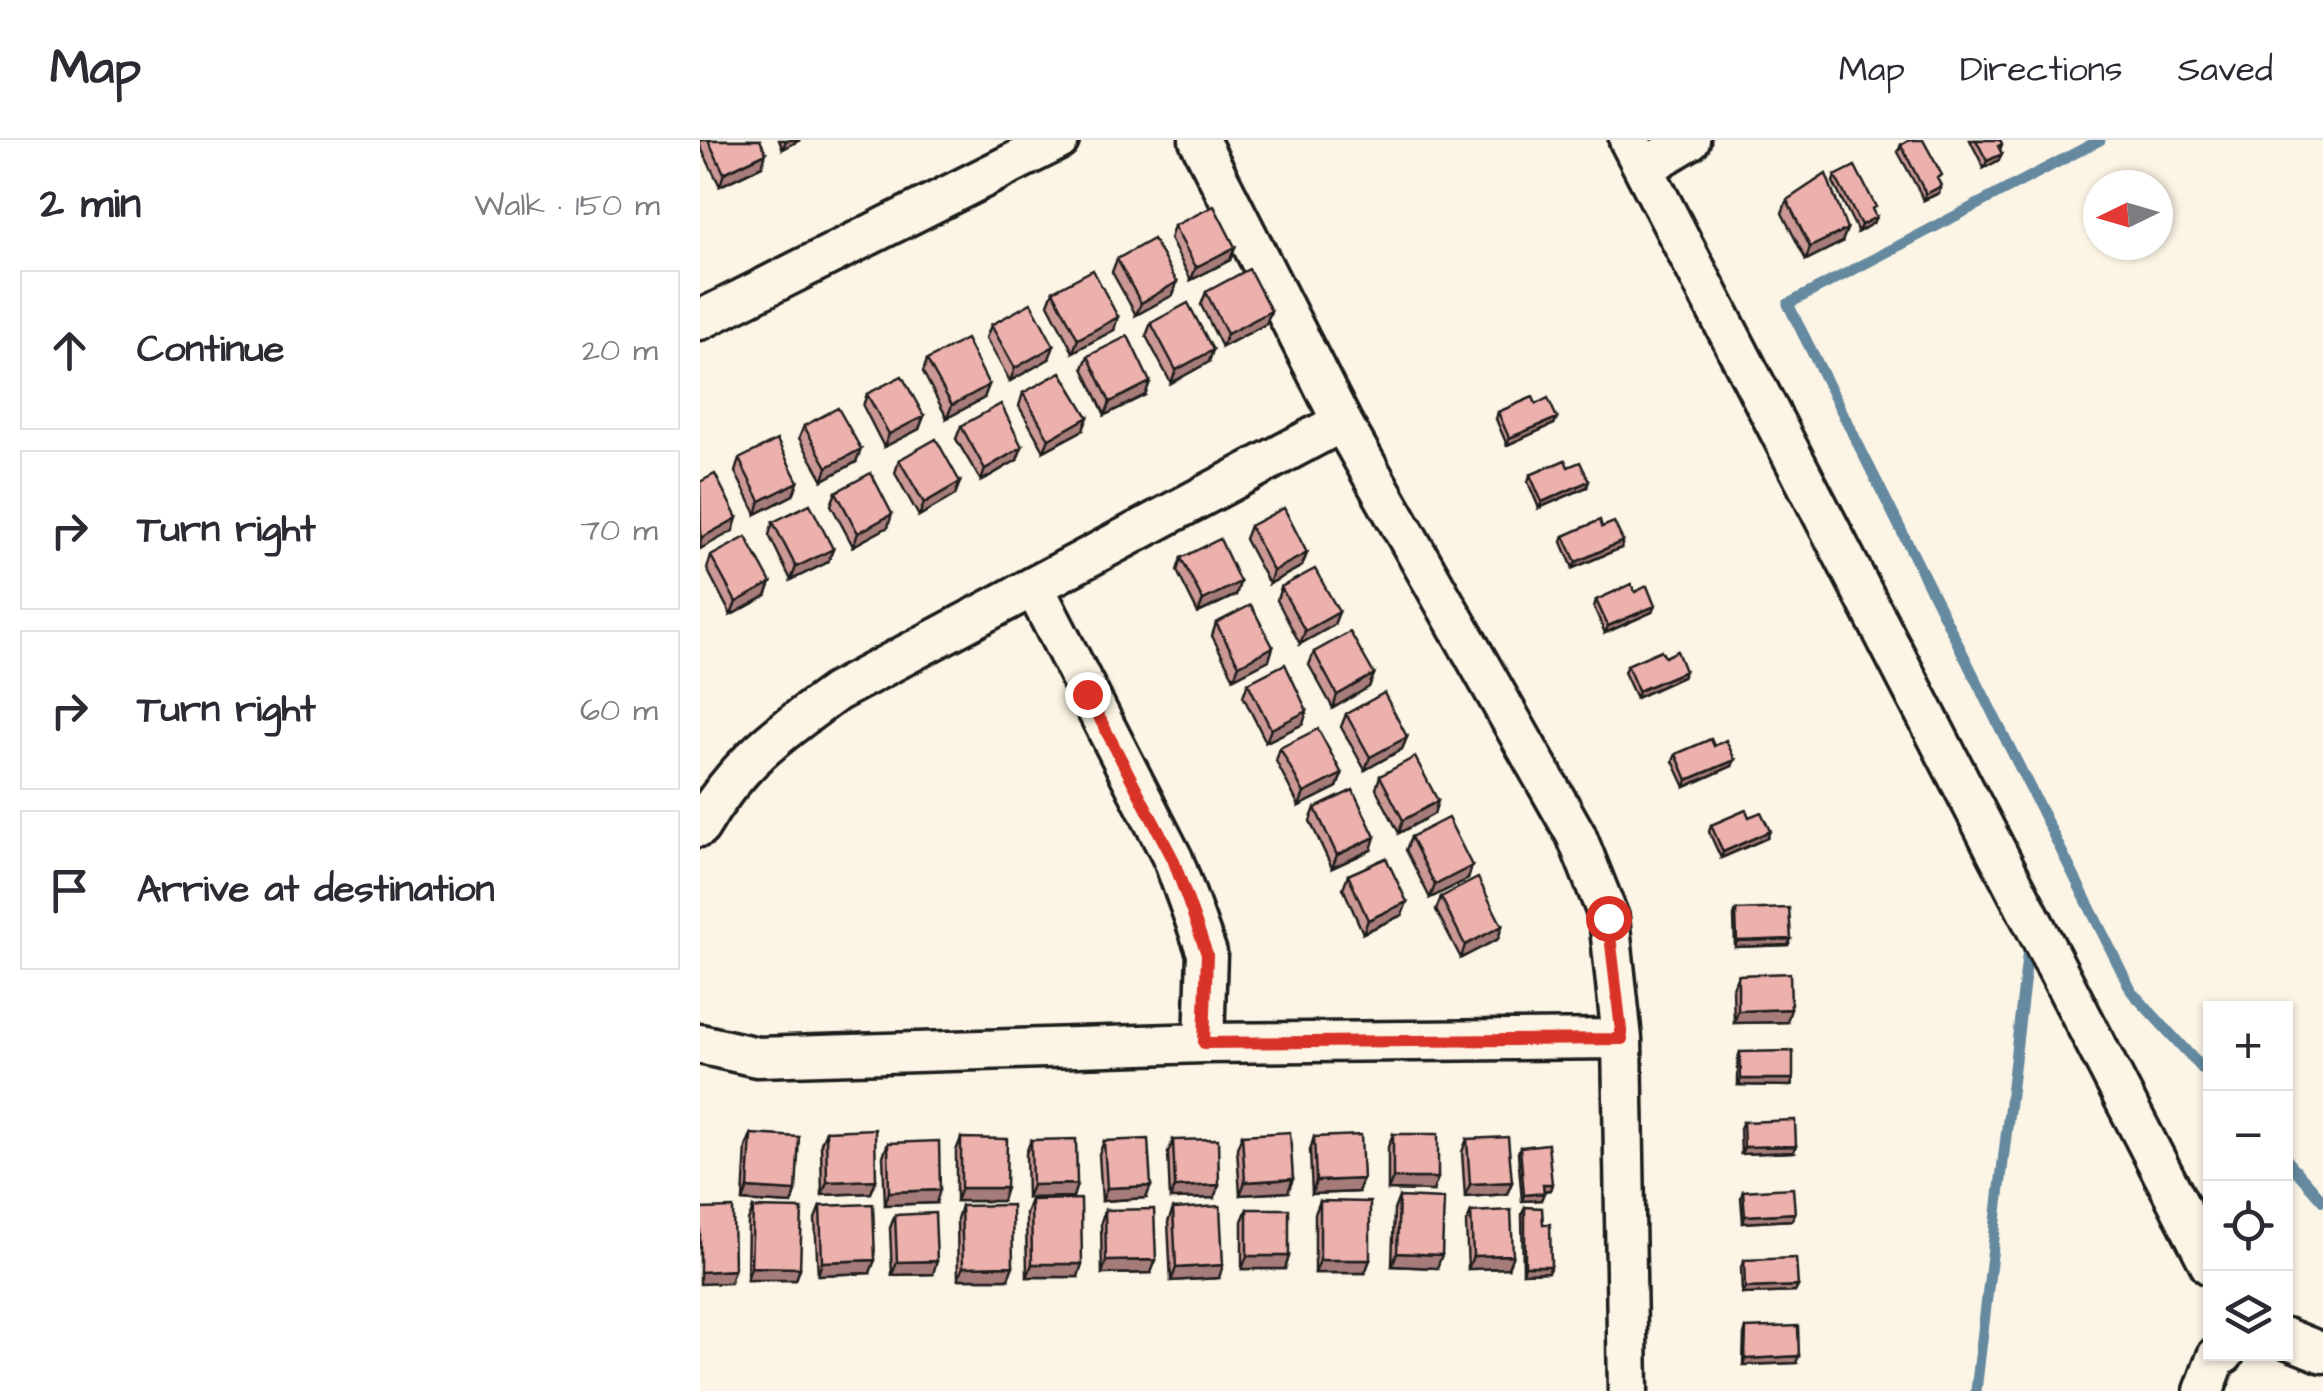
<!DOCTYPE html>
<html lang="en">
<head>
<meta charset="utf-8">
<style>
	body { margin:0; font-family:"Architects Daughter",sans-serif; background:#f7f7f7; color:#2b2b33 }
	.controls { position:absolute; right:30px; bottom:30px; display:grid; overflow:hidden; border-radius:0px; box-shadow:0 2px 8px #0004 }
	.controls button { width:90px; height:90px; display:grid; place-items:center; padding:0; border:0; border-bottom:2px solid #e1e1e2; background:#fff; color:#2b2b33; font:50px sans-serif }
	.compass { position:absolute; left:1383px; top:30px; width:90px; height:90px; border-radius:50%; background:#fff; box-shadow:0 2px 8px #0004; rotate:265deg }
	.stop { position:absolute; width:30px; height:30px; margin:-22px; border:8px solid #d93025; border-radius:50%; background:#fff }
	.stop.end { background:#d93025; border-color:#fff; box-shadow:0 2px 10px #0008 }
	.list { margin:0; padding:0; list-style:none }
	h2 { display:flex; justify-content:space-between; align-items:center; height:130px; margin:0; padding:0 40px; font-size:42px }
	h2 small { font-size:32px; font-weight:400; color:#7c7c81 }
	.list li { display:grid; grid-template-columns:65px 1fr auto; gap:30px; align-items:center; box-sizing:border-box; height:160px; margin:0 20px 20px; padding:0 20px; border:2px solid #e1e1e2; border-radius:0px }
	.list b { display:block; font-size:38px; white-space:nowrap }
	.list em { font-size:32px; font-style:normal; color:#7c7c81 }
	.icon { flex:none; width:55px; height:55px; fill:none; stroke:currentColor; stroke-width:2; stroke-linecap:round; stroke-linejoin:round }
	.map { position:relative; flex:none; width:1623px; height:1251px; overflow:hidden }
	header { display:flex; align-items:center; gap:60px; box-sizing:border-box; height:140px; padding:0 50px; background:#fff; border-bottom:2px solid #e1e1e2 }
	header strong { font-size:48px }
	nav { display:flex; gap:55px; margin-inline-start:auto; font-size:35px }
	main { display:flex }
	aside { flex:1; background:#fff }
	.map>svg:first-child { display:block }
</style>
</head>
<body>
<header>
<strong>Map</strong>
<nav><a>Map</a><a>Directions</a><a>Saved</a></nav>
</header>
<main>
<aside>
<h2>2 min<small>Walk · 150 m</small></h2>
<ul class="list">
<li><svg class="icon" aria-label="ahead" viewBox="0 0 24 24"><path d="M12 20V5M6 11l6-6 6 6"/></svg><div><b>Continue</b></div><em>20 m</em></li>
<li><svg class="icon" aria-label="right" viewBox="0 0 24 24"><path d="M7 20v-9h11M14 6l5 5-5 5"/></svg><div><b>Turn right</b></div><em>70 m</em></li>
<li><svg class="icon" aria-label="right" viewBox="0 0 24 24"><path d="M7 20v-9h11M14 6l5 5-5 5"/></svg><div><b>Turn right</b></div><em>60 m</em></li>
<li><svg class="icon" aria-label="arrive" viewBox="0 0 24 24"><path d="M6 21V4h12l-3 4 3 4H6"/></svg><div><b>Arrive at destination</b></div></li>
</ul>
</aside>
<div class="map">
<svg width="1623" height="1251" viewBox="0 0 1623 1251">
	<rect width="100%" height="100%" fill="#fcf5e5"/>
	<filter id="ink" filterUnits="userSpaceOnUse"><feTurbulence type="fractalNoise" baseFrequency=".01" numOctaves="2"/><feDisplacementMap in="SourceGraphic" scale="20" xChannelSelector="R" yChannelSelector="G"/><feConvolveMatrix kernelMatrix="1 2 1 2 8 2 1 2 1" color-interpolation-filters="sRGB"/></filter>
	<g filter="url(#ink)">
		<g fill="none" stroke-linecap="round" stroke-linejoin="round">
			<path stroke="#65899f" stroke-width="11" d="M1400,0L1088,164L1432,852L1510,937
				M1586,1019L1623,1061
				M1276,1251L1329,801"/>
			<defs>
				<path id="minor" d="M499,0L642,282L876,695L909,778L922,899L928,1251
					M929,0L1510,1125
					M944,28L990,0
					M0,180L359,0
					M334,447L473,719L507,813L504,903
					M0,687C35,625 79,593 136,552L642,282
					M0,904L57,917L504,903L922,899
					M1586,1198L1623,1213
					M1504,1251L1517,1216L1524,1214"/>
			</defs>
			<use href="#minor" stroke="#1c1c1c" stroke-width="45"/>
			<use href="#minor" stroke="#fcf5e5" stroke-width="38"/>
		</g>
		<path fill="#cb9895" stroke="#1c1c1c" stroke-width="2.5" d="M0,0H60L62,26L20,46L0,6Z
			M79,0H100L83,9Z
			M1270,0H1300L1302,4L1300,10L1302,14L1299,20L1284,28Z
			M1201,5L1239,42L1241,46L1239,53L1224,60L1198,12Z
			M1135,36L1173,83L1158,92L1133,42Z
			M1087,60L1142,102L1106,120L1082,73Z
			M474,86L535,107L530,120L491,140L470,99Z
			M417,119L477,142L473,155L436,175L412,132Z
			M353,151L414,190L373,212L348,164Z
			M506,152L571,171L566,184L522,207L501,165Z
			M451,183L509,222L471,243L446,196Z
			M291,185L349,219L310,241L286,198Z
			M388,216L445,255L405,275L383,228Z
			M227,220L284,258L247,278L223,232Z
			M323,253L383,290L344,311L319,266Z
			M167,254L224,276L219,289L184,307L163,266Z
			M836,264L854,284L807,305L796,279L798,272Z
			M104,286L156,322L123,340L99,298Z
			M261,286L317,320L281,341L256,299Z
			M39,319L98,342L93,355L56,374L35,332Z
			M199,320L255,355L219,376L195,333Z
			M868,327L887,347L839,368L828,342L830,335Z
			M136,352L188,387L153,406L131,365Z
			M73,382L133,409L128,422L91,440L69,395Z
			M550,386L607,413L602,426L569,444L545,399Z
			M902,387L921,408L873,428L862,402L864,396Z
			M11,416L66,456L31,475L7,429Z
			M481,418L540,442L536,455L498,473L477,431Z
			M581,447L634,485L600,504L577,460Z
			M935,452L952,472L905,493L894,467L896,460Z
			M516,483L573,507L569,520L534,538L512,496Z
			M614,512L674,534L669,547L633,568L609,525Z
			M965,517L982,537L936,558L924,532L927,525Z
			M548,543L603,584L566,602L543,556Z
			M646,574L707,597L702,609L665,630L641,587Z
			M1014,606L1032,626L985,647L973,621L976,614Z
			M580,608L642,634L637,647L599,666L576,621Z
			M680,636L734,674L699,693L676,649Z
			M615,668L671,710L632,728L610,681Z
			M1049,677L1067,698L1021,718L1009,692L1011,685Z
			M711,697L772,726L768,739L730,758L706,710Z
			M648,735L702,775L663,793L643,748Z
			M741,757L802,786L798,799L761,818L736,770Z
			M1036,770L1091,799L1088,805L1035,807L1034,776Z
			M1038,835L1087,882L1034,883L1033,848Z
			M1040,912L1093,939L1091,946L1038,945V918Z
			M1043,982L1093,1012L1041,1014L1040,988Z
			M126,991L176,1040L171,1053L122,1055L121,1003Z
			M51,994L96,1051L92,1064L43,1061L46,1007Z
			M693,994L733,1051L688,1050V1007Z
			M542,995L588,1052L540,1055L537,1008Z
			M614,997L658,1052L612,1054L610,1010Z
			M261,998L302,1061H256V1011Z
			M767,999L812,1042L807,1054L765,1057L762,1012Z
			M331,1000L377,1044L373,1057L327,1058L326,1013Z
			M473,1000L514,1058L470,1059L468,1013Z
			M404,1001L446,1058L402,1061L399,1014Z
			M188,1003L236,1063L185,1065L183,1016Z
			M820,1007L852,1044L850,1050L844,1051L841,1060L822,1061L818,1013Z
			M1043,1051L1095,1073L1092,1080L1043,1083L1041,1057Z
			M699,1057L737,1128L692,1126L694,1070Z
			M331,1060L378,1137H327L326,1073Z
			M620,1061L665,1133H615V1074Z
			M120,1066L170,1133L118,1135L115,1079Z
			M261,1066L308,1139H258L257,1079Z
			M825,1067L843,1084L851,1126L848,1132L823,1133L822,1074Z
			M53,1068L100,1128L96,1140H47L48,1081Z
			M473,1069L519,1138L471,1141L468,1082Z
			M547,1069L589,1116L585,1129H542V1081Z
			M405,1070L451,1133L402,1134L401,1082Z
			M771,1072L808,1128L768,1129L766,1084Z
			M195,1075L233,1134L192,1135L190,1088Z
			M1044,1120L1098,1146L1095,1152L1042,1154L1041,1127Z
			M1046,1188L1096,1223L1043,1225L1044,1195Z"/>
		<path fill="#a57c79" stroke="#1c1c1c" stroke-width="2.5" d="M86,0H100L83,9Z
			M66,13L62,26L20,46L24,33Z
			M1302,14L1299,20L1284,28L1287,21Z
			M1241,46L1239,53L1224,60L1226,54Z
			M1176,77L1173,83L1158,92L1161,85Z
			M1147,89L1142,102L1106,120L1110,107Z
			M535,107L530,120L491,140L496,127Z
			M477,142L473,155L436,175L441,163Z
			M571,171L566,184L522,207L527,194Z
			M418,177L414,190L373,212L378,199Z
			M354,206L349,219L310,241L315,228Z
			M513,210L509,222L471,243L476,230Z
			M450,242L445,255L405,275L410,262Z
			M289,245L284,258L247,278L252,265Z
			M224,276L219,289L184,307L189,294Z
			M388,277L383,290L344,311L349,299Z
			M857,278L854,284L807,305L809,298Z
			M322,307L317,320L281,341L285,329Z
			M161,309L156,322L123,340L127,327Z
			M889,341L887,347L839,368L842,362Z
			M98,342L93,355L56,374L60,361Z
			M260,342L255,355L219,376L224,363Z
			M192,374L188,387L153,406L158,393Z
			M37,378L33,391L0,409L1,398Z
			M923,401L921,408L873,428L876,422Z
			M133,409L128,422L91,440L96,427Z
			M607,413L602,426L569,444L573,431Z
			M540,442L536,455L498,473L503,460Z
			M71,443L66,456L31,475L36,462Z
			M955,466L952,472L905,493L908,486Z
			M639,472L634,485L600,504L605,491Z
			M573,507L569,520L534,538L539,525Z
			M985,531L982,537L936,558L938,551Z
			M674,534L669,547L633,568L637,555Z
			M607,571L603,584L566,602L571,589Z
			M707,597L702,609L665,630L670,617Z
			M1035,620L1032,626L985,647L987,640Z
			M642,634L637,647L599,666L604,653Z
			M738,661L734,674L699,693L703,680Z
			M1070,691L1067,698L1021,718L1023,712Z
			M675,697L671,710L632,728L637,715Z
			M772,726L768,739L730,758L735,745Z
			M707,762L702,775L663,793L668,780Z
			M802,786L798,799L761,818L765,805Z
			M1091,799L1088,805L1035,807L1037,801Z
			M1091,869L1087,882L1034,883L1038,871Z
			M1041,939H1093L1091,946L1038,945Z
			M1096,1006L1093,1012L1041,1014L1044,1007Z
			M693,1038H738L733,1051L688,1050Z
			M593,1039L588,1052L540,1055L545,1042Z
			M663,1039L658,1052L612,1054L616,1041Z
			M176,1040L171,1053L122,1055L127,1042Z
			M812,1042L807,1054L765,1057L770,1044Z
			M377,1044L373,1057L327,1058L332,1045Z
			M843,1044H852L850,1050L841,1051Z
			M519,1045L514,1058L470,1059L475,1047Z
			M451,1046L446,1058L402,1061L407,1048Z
			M48,1048L96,1051L92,1064L43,1061Z
			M261,1048H306L302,1061H256Z
			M240,1050L236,1063L185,1065L189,1052Z
			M844,1053L841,1060L822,1061L824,1055Z
			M1095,1073L1092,1080L1043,1083L1045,1076Z
			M697,1113L742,1115L737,1128L692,1126Z
			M813,1115L808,1128L768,1129L773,1116Z
			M547,1116H589L585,1129H542Z
			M175,1120L170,1133L118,1135L122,1122Z
			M456,1120L451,1133L402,1134L406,1121Z
			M620,1120H670L665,1133H615Z
			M237,1121L233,1134L192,1135L197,1122Z
			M332,1124H382L378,1137H327Z
			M523,1125L519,1138L471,1141L476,1128Z
			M313,1126L308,1139H258L263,1127Z
			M825,1126H851L848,1132L823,1133Z
			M51,1127L100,1128L96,1140H47Z
			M34,1130L30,1143L0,1144V1132Z
			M1098,1146L1095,1152L1042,1154L1045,1148Z
			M1099,1216L1096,1223L1043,1225L1045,1219Z"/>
		<path fill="#ecb1ad" stroke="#1c1c1c" stroke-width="2.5" d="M8,0H60L66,13L24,33Z
			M1210,0H1223L1242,35L1237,38L1241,46L1226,54L1201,5Z
			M1276,0H1300L1302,4L1298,6L1302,14L1287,21Z
			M1155,26L1176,67L1172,69L1176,77L1161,85L1135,36Z
			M1126,34L1147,89L1110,107L1087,60Z
			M514,66L535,107L496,127L474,86Z
			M453,99L477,142L441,163L417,119Z
			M549,129L571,171L527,194L506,152Z
			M393,130L418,177L378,199L353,151Z
			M331,163L354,206L315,228L291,185Z
			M488,163L513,210L476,230L451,183Z
			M428,196L450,242L410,262L388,216Z
			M266,199L289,245L252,265L227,220Z
			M361,232L388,277L349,299L323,253Z
			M202,236L224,276L189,294L167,254Z
			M833,257L836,264L848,258L857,278L809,298L798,272Z
			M301,264L322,307L285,329L261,286Z
			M138,268L161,309L127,327L104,286Z
			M236,299L260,342L224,363L199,320Z
			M77,300L98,342L60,361L39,319Z
			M865,320L868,327L880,322L889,341L842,362L830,335Z
			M171,333L192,374L158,393L136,352Z
			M15,334L37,378L1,398L0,342Z
			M110,364L133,409L96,427L73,382Z
			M584,368L607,413L573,431L550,386Z
			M900,380L902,387L914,382L923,401L876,422L864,396Z
			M46,397L71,443L36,462L11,416Z
			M520,399L540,442L503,460L481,418Z
			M615,429L639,472L605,491L581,447Z
			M931,444L935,452L947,446L955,466L908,486L896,460Z
			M551,465L573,507L539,525L516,483Z
			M650,492L674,534L637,555L614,512Z
			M961,510L965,517L977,511L985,531L938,551L927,525Z
			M585,524L607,571L571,589L548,543Z
			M684,553L707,597L670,617L646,574Z
			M618,589L642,634L604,653L580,608Z
			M1011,599L1014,606L1026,600L1035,620L987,640L976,614Z
			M715,617L738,661L703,680L680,636Z
			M653,650L675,697L637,715L615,668Z
			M1046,670L1049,677L1061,672L1070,691L1023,712L1011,685Z
			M748,678L772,726L735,745L711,697Z
			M686,718L707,762L668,780L648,735Z
			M778,738L802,786L765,805L741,757Z
			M1089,768L1091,799L1037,801L1036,770Z
			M1090,833L1091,869L1038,871V835Z
			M1093,911V939H1041L1040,912Z
			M1095,980L1096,1006L1044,1007L1043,982Z
			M175,989L176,1040L127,1042L126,991Z
			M590,992L593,1039L545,1042L542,995Z
			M51,994L99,997L96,1051L48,1048Z
			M693,994H738V1038H693Z
			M661,995L663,1039L616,1041L614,997Z
			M808,997L812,1042L770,1044L767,999Z
			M261,998L307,999L306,1048H261Z
			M376,999L377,1044L332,1045L331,1000Z
			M448,999L451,1046L407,1048L404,1001Z
			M518,999L519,1045L475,1047L473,1000Z
			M239,1001L240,1050L189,1052L188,1003Z
			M848,1004L852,1044H843L844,1053L824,1055L820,1007Z
			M1093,1048L1095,1073L1045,1076L1043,1051Z
			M699,1057L744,1059L742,1115L697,1113Z
			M381,1059L382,1124H332L331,1060Z
			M620,1061L670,1062V1120H620Z
			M173,1064L175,1120L122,1122L120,1066Z
			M312,1065L313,1126L263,1127L261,1066Z
			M520,1066L523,1125L476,1128L473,1069Z
			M825,1067L842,1068L843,1084H850L851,1126H825Z
			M33,1068L34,1130L0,1132V1069Z
			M53,1068L102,1069L100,1128L51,1127Z
			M454,1069L456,1120L406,1121L405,1070Z
			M547,1069H589V1116H547Z
			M811,1070L813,1115L773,1116L771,1072Z
			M235,1073L237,1121L197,1122L195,1075Z
			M1096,1118L1098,1146L1045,1148L1044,1120Z
			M1098,1186L1099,1216L1045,1219L1046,1188Z"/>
	</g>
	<g fill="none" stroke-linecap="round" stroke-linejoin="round" filter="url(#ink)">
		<path stroke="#d93025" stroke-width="12" d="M387,554L473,719L507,814L504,903L922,899L908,778"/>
	</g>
</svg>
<div class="controls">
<button>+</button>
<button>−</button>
<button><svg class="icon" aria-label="locate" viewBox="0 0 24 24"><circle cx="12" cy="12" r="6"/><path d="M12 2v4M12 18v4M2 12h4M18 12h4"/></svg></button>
<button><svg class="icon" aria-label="layers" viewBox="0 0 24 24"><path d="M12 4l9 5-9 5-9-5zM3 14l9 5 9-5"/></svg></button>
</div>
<svg class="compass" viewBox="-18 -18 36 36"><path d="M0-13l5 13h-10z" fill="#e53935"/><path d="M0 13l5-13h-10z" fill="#7c7c81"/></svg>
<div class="stop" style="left:908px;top:778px"></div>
<div class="stop end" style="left:387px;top:554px"></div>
</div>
</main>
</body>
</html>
